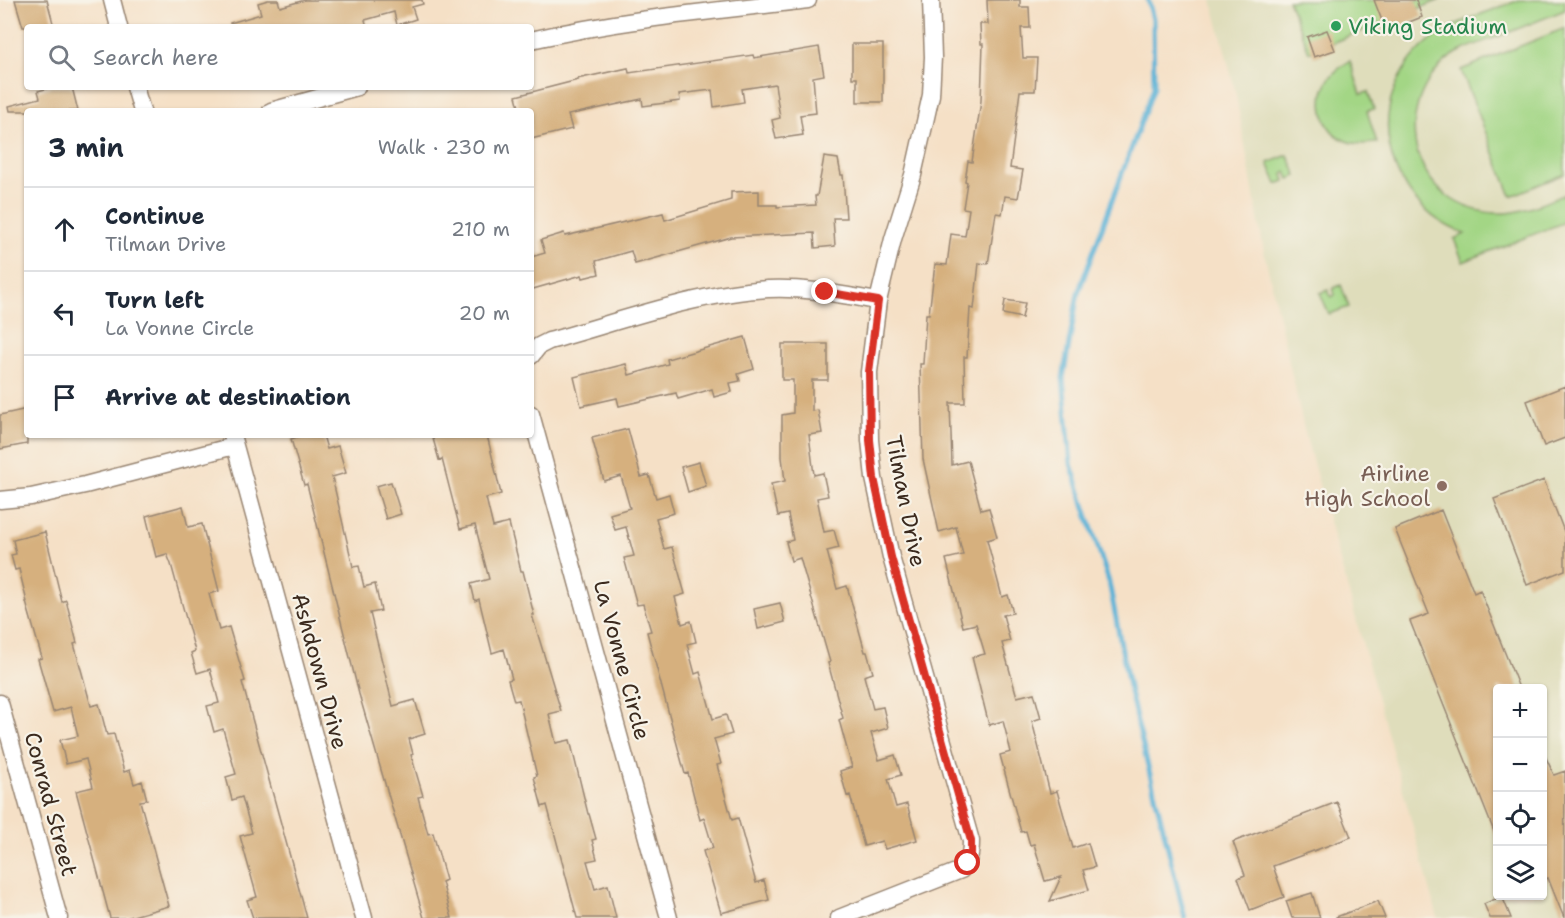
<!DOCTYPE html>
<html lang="en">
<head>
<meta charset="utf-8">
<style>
	body { margin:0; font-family:"Shantell Sans",sans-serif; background:#f2f2f3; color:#1f2937 }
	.controls { position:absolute; right:18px; bottom:18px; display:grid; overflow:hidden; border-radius:6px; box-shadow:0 2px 4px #0004 }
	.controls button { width:54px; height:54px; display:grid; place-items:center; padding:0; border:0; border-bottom:2px solid #e0e1e3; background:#fff; color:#1f2937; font:30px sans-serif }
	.stop { position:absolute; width:18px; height:18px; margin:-14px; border:4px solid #d93025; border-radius:50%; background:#fff }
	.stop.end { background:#d93025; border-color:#fff; box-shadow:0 2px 6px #0008 }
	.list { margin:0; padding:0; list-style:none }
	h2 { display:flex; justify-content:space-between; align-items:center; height:78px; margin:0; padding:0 24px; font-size:26px }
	h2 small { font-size:20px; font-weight:400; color:#747a83 }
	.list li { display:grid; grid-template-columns:39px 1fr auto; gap:18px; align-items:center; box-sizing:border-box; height:84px; padding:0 24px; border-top:2px solid #e0e1e3 }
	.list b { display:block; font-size:22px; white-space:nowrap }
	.list p { margin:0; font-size:20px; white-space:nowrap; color:#747a83 }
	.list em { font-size:20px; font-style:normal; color:#747a83 }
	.icon { flex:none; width:33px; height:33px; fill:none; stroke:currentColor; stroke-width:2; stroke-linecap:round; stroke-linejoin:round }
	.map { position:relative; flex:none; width:1565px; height:918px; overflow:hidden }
	.search { position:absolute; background:#fff; box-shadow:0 2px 4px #0004; left:24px; top:24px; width:510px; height:66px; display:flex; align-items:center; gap:15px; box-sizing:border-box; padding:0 21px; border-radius:6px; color:#747a83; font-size:22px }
	.panel { position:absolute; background:#fff; box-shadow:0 2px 4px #0004; left:24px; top:108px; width:510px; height:330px; border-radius:6px }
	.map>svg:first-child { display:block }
</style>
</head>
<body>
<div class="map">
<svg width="1565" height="918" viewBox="0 0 1565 918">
	<rect width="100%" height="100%" fill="#f7f3e8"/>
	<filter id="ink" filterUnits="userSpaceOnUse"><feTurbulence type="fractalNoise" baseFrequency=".0167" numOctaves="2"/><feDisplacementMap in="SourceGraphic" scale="12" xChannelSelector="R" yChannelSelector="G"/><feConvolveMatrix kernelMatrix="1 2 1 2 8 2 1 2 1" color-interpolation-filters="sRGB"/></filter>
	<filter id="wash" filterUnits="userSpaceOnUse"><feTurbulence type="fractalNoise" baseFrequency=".008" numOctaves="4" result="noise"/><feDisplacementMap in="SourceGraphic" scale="24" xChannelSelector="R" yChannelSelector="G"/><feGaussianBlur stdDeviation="1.35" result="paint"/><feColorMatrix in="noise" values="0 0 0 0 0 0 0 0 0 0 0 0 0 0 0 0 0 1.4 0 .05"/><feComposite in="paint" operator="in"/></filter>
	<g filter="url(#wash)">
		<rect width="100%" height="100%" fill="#f5e0c6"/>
		<path fill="#dfddbb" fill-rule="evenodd" d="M1212,0H1565V918H1438L1306,437L1264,251L1235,90ZM1498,688H1542V896H1498Z"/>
		<path fill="#a3d685" stroke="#6f8052" stroke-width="1.5" d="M1288,0H1440L1309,52Z
			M1519,0H1565V10C1542,19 1520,28 1497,37C1478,44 1456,50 1441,65C1388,120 1418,208 1495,213C1520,215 1543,203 1565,194V222L1463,262L1454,239L1465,234C1383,203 1359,101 1428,42C1453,21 1489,12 1519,0Z
			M1565,28V174L1511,196L1461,70Z
			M1350,61L1361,94L1368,92L1374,109L1367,111L1377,143C1366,144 1355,145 1344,140C1322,130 1316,99 1329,79C1334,71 1342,66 1350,61Z
			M1288,155L1297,176L1289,179L1286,172L1283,174L1285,181L1277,184L1268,163Z
			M1341,285L1349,307L1329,314L1320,293L1328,290L1331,297L1335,295L1333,288Z"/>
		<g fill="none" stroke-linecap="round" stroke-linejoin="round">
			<path stroke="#59b1d6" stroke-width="5" d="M1148,0L1153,19L1154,87L1078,293L1063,378L1071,464L1109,582L1130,692L1185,918"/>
		</g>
		<g id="blocks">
			<path fill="#d6b07e" d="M15,0H47L54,27H23Z
				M268,0H278L280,7L305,0H422L423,4L412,7L416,19L397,25L394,12L365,20L367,27H231L230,23L261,14L258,3Z
				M987,0H1020V7H1029L1030,28H1021L1023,58H1037L1035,91H1020L1010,168L1023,170L1018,198L1005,196L1002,214L996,213L988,264L979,263L974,309L970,308L967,357H964L965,403H950L952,465L968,461L981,510L989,508L997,537L987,540L1002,597L1008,595L1013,613L1003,615L1010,641L1002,643L1017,697L1034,693L1041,718L1032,721L1050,793L1057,791L1073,848L1088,843L1095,867L1083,870L1089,890L1050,901L1061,877L1045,881L1034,844L1030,845L1026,831L1021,832L1000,755L1011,752L1003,721L989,725L972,657L985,654L976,624L963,627L946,559L963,555L956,527L939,532L923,459L920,364H923L926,314H929L935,264L947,265L951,234L965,236L969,209L963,208L967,182L965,181L968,161L972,162L981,101L983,44H981L980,24H988Z
				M1374,0H1416L1422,17L1386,31Z
				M1327,30L1335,50L1314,57L1307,37Z
				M852,44H883V102H857V78H852Z
				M819,47L824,75L813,77L816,113L800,115L803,135L776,139L772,120L780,118L775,84L742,89L744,102L714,107L712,90L679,94L680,101L643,106L642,99L568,115L572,129L531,139V111H520L516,96L578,80L577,79L628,68L629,73L753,55L754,58Z
				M52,87H72L78,111H10L9,106L40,98L38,91Z
				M824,157L838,159L841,175H843L846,218H833L835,246L815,248L814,233L731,237L635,264L631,251L596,261L599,274L583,278L582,275L533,289L531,281V257L545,253L541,240L564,233L565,236L663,213L665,220L731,200V192L759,191V205H777V207L816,205L815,196H817Z
				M1005,300L1025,303L1022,318L1003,314Z
				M745,337L754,369L738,374L740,381L730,383L732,392L714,397L712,389L678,399L676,393L619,406L617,398L581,406L574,377L626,364L629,375L668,364L667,359Z
				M782,344H828V380H812V411L818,410L822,433L809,435L814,475L823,473L828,496L817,498L824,532L834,530L839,548L827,551L837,589L847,586L865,652H867L873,673L864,676L873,709L883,707L888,728L871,733L879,760L895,755L901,775L888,779L896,807L907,804L917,840L885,849L882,841L864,846L850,795L847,796L840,771L852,767L839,720L843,718L828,663L830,662L800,558L791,561L786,542L793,540L788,514L778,516L771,484L785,481L782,457V415L793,413V380H782Z
				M1565,386V438L1544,446L1527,401Z
				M27,409V444L0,449V415Z
				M628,429L641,477L649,475L656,498L669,494L674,513L656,518L664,549L672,547L685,594L675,597L682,624L691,621L696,642L687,644L695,674L700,672L713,719L726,715L732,734L714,739L721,764L717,765L732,820L738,818L756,883L764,880L769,900L721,913L703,851L713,848L704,818L700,820L688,773L685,774L647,632L651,631L643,604L637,605L624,558L634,556L626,527L615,530L610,514L630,508L621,476L604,481L592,438Z
				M303,435H323L327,449L338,446L346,473L332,477L353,567L359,566L364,587L375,584L381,611L370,613L393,706L415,700L425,734L409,739L413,754L411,755L423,796L418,797L428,834L433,833L446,880L442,882L452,918H424L359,694L307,484L304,485L291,439Z
				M432,435H487L501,494L486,498L493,527L509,523L521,571H523L534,615H532L561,711L549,714L556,743L570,740L588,814H589L596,839L592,840L597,859L587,861L595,889L608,885L616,918H577L547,805L542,807L534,777L537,776L519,700L514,701L508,680L512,679L504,649L492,653L479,599L475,601L471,584L489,579L475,525L460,529L442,459L439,460Z
				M699,462L706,486L688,492L681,467Z
				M1544,480L1565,534V570L1527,585L1494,499Z
				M391,482L401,514L386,519L376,486Z
				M183,506L188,527L202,524L219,591L209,594L219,630L229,627L245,681L242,682L307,918H253L247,900L257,897L240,836L252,833L242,797L232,800L226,777L236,774L223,729L214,732L207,706L219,703L210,669L197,673L191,653L195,651L171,564L167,554L156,557L146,516Z
				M1441,510L1474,593L1480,590L1519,688H1497V839L1410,621L1429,614L1395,529Z
				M45,532L62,602L66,600L77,643L74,644L91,706L99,704L107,735L114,734L124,772L130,770L134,784L142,781L147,800L140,801L169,906L126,918H110L76,791L93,787L86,759L66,764L60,740L78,736L71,707L53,712L38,659L42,658L26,602H27L19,569L15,570L11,555L16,554L13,540Z
				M780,603L785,622L758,629L754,609Z
				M1542,749L1554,775L1565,771L1564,918L1548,878L1542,880Z
				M1337,802L1351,837L1273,866L1284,897L1250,910L1238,878L1245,875L1233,842Z
				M1312,893L1320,918H1292L1286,901Z
				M1502,896L1511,918H1490L1484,904Z
				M1378,901L1385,918H1337L1336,917Z"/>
		</g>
	</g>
	<g filter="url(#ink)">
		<use href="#blocks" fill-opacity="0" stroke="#988572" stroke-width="1.5"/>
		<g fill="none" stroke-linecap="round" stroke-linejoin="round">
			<defs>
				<path id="street" d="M112,0L119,27
					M531,40C622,19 715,11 808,0
					M135,87L142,111
					M271,111L357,87
					M531,356L539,346L549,341C618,322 697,293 768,289C805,287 842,295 878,301
					M531,414L669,918
					M232,435L364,918
					M0,500L31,497L85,485L234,446
					M0,703L59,918
					M839,918L961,870C970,861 971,853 971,841L891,557L874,478L870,440L869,372L878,301L893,239L913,175L931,95L933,57L931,0"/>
			</defs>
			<use href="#street" stroke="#988572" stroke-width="19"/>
			<use href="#street" stroke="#fff" stroke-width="16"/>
		</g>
	</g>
	<g fill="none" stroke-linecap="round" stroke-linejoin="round" filter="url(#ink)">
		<path stroke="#d93025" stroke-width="8" d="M825,292L878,301L869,372L870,440L874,478L891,557L971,841V853L968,863"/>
	</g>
	<circle fill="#2e9e5b" stroke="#f7f3e8" stroke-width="2" cx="1336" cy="26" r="6"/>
	<circle fill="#8d6e63" stroke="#f7f3e8" stroke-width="2" cx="1442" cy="486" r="6"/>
	<g text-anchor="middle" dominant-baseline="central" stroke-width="4.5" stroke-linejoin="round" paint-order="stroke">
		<g font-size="22" fill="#27864d" stroke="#f7f3e8" text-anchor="start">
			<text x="1348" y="26">Viking Stadium</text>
		</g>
		<g font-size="22" fill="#785e54" stroke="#f7f3e8" text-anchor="end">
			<text x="1430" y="473">Airline<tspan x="1430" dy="25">High School</tspan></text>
		</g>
		<g font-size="22" fill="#3b2a1e" stroke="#f7f3e8">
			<text transform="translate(906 501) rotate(79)">Tilman Drive</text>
			<text transform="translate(622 660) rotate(75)">La Vonne Circle</text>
			<text transform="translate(320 671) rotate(75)">Ashdown Drive</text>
			<text transform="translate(51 804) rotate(75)">Conrad Street</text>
		</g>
	</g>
</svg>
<div class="controls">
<button>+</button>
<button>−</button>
<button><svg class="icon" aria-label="locate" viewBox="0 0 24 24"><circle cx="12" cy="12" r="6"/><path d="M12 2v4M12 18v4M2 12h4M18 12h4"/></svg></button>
<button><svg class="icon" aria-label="layers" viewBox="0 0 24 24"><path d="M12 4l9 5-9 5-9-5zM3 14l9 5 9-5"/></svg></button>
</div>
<div class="stop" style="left:968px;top:863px"></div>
<div class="stop end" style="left:825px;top:292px"></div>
<div class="search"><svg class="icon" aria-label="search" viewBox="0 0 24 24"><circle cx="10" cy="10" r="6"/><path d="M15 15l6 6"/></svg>Search here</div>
<section class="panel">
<h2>3 min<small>Walk · 230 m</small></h2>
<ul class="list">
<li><svg class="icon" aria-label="ahead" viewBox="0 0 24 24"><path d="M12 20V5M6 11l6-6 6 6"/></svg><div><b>Continue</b><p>Tilman Drive</p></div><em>210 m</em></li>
<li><svg class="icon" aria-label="left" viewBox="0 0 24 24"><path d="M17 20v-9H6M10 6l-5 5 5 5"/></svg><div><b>Turn left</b><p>La Vonne Circle</p></div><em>20 m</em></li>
<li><svg class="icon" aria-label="arrive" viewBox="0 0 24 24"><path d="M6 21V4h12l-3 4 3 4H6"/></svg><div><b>Arrive at destination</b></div></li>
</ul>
</section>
</div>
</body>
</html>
